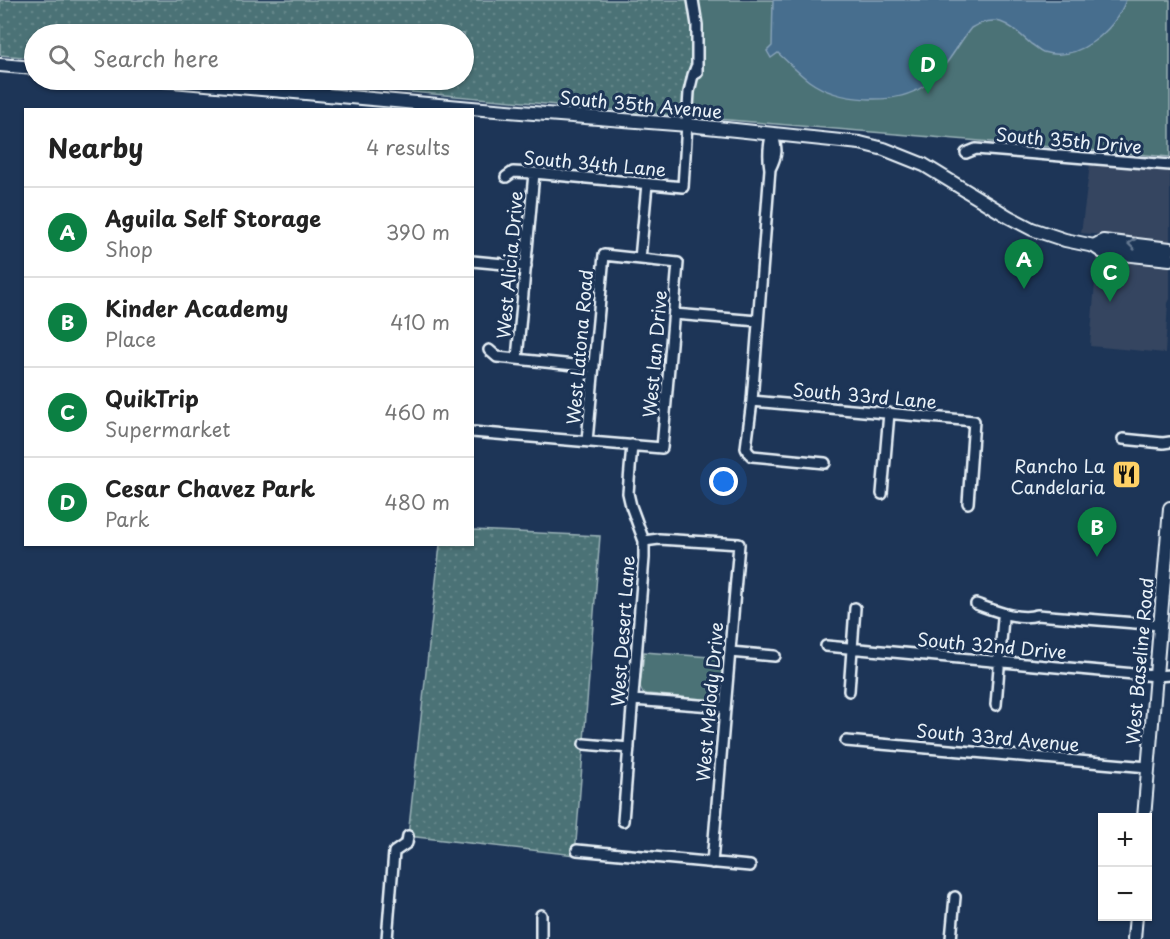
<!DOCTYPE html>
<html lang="en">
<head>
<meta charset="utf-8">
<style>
	body { margin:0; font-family:"Playpen Sans",sans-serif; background:#f6f6f6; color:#222 }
	.controls { position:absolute; right:18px; bottom:18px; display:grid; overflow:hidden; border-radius:0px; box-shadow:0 2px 4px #0004 }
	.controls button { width:54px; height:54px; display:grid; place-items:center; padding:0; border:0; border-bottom:2px solid #e0e0e0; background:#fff; color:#222; font:30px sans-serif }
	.you { position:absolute; left:724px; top:482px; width:21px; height:21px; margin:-15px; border:4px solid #fff; border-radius:50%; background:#1a73e8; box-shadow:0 0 0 9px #1a73e833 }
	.badge { display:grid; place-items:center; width:39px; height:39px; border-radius:50%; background:#0b8043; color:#fff; font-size:20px; font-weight:700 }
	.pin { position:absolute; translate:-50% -50px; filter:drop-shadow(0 2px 3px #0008) }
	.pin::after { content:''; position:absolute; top:32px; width:21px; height:18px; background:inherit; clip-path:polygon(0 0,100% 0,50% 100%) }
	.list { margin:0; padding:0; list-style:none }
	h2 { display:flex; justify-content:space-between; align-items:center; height:78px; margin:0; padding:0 24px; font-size:26px }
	h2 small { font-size:20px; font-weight:400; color:#767676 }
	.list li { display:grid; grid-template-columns:39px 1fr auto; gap:18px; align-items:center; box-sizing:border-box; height:90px; padding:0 24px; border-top:2px solid #e0e0e0 }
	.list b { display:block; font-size:22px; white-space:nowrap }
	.list p { margin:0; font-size:20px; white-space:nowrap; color:#767676 }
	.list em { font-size:20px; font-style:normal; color:#767676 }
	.icon { flex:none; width:33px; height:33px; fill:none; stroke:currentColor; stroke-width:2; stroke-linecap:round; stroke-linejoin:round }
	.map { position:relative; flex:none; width:1170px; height:939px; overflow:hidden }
	.search { position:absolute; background:#fff; box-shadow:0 2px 4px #0004; left:24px; top:24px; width:450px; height:66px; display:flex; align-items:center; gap:15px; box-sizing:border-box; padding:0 21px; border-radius:33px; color:#767676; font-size:22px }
	.panel { position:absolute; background:#fff; box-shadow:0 2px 4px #0004; left:24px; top:108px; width:450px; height:438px; border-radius:0px }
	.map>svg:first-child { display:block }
</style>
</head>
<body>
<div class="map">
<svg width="1170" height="939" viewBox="0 0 1170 939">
	<defs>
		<pattern id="grass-dots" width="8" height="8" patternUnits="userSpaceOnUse" patternTransform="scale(1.5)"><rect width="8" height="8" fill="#4b7276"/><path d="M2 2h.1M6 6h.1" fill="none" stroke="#65878a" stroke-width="1.8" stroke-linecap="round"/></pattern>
	</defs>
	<rect width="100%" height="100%" fill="#1d3557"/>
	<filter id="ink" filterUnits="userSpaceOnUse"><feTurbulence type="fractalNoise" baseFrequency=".0167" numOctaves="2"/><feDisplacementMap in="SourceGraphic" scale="12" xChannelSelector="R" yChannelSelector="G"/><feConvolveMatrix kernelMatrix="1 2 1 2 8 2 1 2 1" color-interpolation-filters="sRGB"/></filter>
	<g filter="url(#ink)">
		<path fill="#344560" d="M1090,164L1170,171V244L1156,240L1081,233Z
			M1097,257L1168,264L1170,267V299L1168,303L1165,353L1090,346Z"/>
		<path fill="url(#grass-dots)" stroke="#9ab2b7" stroke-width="1.5" d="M0,0H690L693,47L691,73L681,116L276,80H464V34H34V58L0,55Z
			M473,530L600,536L575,855L408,836L440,545L472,544Z"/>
		<path fill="#4b7276" stroke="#9ab2b7" stroke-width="1.5" d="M690,0H1170V157L681,116L691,73L693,47Z
			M644,652L723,658L722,693L713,700L647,694L643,693L640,687Z"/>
		<path fill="#466e8e" stroke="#87a2b8" stroke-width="1.5" d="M773,0H1126C1114,31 1078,63 1043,52C1038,50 1035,46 1031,44C1010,26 999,12 971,28C956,47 945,71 924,86C894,106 838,102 809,81C798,73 788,62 778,53L771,58L767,51L772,46Z"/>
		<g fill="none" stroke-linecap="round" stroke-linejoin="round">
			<defs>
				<path id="minor" d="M693,0L697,25V73
					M772,134C768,146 768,156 770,169L752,401L746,448L748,452L752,456L825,463
					M966,153L976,149L1170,165
					M770,169C777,155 778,149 772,134
					M506,177L513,172L534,173L683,187L689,92L693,75L696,67
					M640,259L647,184
					M472,261L526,266
					M674,314L758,321
					M489,350L497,357L594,367
					M517,359L534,173
					M752,401L974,421L968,503
					M472,432L662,448L678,263L604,255L587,441
					M1123,439L1163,443L1170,442
					M882,494L889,413
					M644,541L659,539L739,544L712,863
					M976,604C993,610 1019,621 1037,615L1160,625
					M826,646L1156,676L1170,675
					M730,652L775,656
					M849,691L855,608
					M633,700L725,707
					M996,705L1003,618
					M846,741L1148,767
					M584,744L629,748
					M623,821L644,558V541L631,506L628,493L632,445
					M577,850L750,866
					M387,939L394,852L407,843L408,836
					M541,939V915
					M951,939L955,897"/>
				<path id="major" d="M0,65L34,68
					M162,80L483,109L688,125L860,143L884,149L924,165L1009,217L1032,229L1065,240L1094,246L1103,252L1170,259
					M1094,246L1103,241L1170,249
					M1144,818L1170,508
					M1134,939L1136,916"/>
			</defs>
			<use href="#minor" stroke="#e8f1f8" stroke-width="14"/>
			<use href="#major" stroke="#e8f1f8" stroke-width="16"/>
			<use href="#minor" stroke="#1d3557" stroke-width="9"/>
			<use href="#major" stroke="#1d3557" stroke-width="12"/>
		</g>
		<defs><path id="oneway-chevron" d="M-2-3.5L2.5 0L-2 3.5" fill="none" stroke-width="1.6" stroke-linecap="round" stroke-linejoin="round" transform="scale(1.5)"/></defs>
		<use stroke="#64778f" href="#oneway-chevron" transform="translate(1132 244) rotate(-174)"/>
	</g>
	<defs>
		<symbol id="restaurant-square" viewBox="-11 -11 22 22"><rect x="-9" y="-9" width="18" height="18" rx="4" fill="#ffd166" stroke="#1d3557"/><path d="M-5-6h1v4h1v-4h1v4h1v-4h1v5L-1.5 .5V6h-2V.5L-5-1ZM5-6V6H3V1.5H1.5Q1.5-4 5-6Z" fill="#111"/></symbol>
	</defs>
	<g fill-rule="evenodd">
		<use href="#restaurant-square" x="1110" y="458" width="33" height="33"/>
	</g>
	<g text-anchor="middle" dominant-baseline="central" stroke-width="6" stroke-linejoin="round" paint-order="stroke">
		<g font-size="18" fill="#e8f1f8" stroke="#1d3557">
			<text transform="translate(641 104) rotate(5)">South 35th Avenue</text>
			<text transform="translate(1069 140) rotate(5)">South 35th Drive</text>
			<text transform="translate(595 163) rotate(5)">South 34th Lane</text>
			<text transform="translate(509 265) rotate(-85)">West Alicia Drive</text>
			<text transform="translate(579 347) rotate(-85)">West Latona Road</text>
			<text transform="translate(654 354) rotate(-85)">West Ian Drive</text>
			<text transform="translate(865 395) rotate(5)">South 33rd Lane</text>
			<text transform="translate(622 631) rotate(-86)">West Desert Lane</text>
			<text transform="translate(992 645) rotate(5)">South 32nd Drive</text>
			<text transform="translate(1139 661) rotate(-85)">West Baseline Road</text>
			<text transform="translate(709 702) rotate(-85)">West Melody Drive</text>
			<text transform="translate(998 737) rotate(5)">South 33rd Avenue</text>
		</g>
		<g font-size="18" fill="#e8f1f8" stroke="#1d3557" text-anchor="end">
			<text x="1105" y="465">Rancho La<tspan x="1105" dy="21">Candelaria</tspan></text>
		</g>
	</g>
</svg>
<div class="controls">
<button>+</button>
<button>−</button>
</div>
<div class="you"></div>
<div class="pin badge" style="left:1024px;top:289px">A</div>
<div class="pin badge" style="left:1097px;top:557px">B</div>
<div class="pin badge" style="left:1110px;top:302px">C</div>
<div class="pin badge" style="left:928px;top:94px">D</div>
<div class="search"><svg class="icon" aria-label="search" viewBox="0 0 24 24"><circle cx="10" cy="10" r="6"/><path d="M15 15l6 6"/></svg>Search here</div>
<section class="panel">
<h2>Nearby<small>4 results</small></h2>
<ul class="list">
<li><span class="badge">A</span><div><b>Aguila Self Storage</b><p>Shop</p></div><em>390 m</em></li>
<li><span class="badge">B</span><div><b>Kinder Academy</b><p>Place</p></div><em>410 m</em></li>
<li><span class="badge">C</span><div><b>QuikTrip</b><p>Supermarket</p></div><em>460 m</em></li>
<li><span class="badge">D</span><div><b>Cesar Chavez Park</b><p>Park</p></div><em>480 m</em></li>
</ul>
</section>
</div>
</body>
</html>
